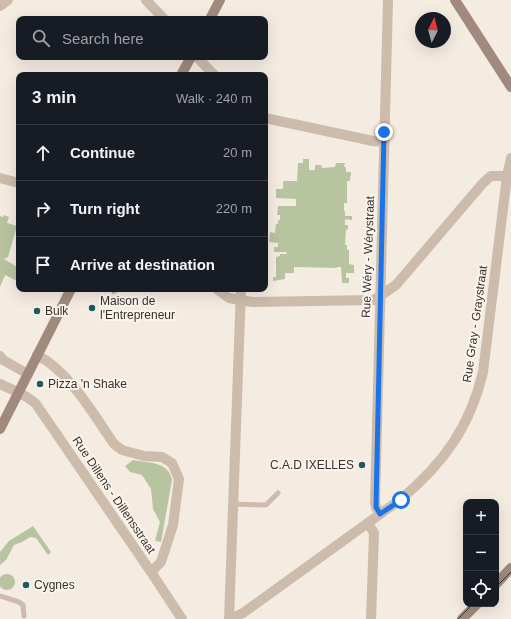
<!DOCTYPE html>
<html lang="en">
<head>
<meta charset="utf-8">
<style>
	body { margin:0; font-family:Arial,sans-serif; background:#242831; color:#f1f3f6 }
	.controls { position:absolute; right:12px; bottom:12px; display:grid; overflow:hidden; border-radius:8px; box-shadow:0 4px 16px #0002 }
	.controls button { width:36px; height:36px; display:grid; place-items:center; padding:0; border:0; border-bottom:1px solid #363941; background:#171b24; color:#f1f3f6; font:20px sans-serif }
	.compass { position:absolute; left:415px; top:12px; width:36px; height:36px; border-radius:50%; background:#171b24; box-shadow:0 4px 16px #0002; rotate:6deg }
	.stop { position:absolute; width:12px; height:12px; margin:-9px; border:3px solid #1a73e8; border-radius:50%; background:#fff }
	.stop.end { background:#1a73e8; border-color:#fff; box-shadow:0 1px 4px #0008 }
	.list { margin:0; padding:0; list-style:none }
	h2 { display:flex; justify-content:space-between; align-items:center; height:52px; margin:0; padding:0 16px; font-size:17px }
	h2 small { font-size:13px; font-weight:400; color:#9ea1a6 }
	.list li { display:grid; grid-template-columns:26px 1fr auto; gap:12px; align-items:center; box-sizing:border-box; height:56px; padding:0 16px; border-top:1px solid #363941 }
	.list b { display:block; font-size:15px; white-space:nowrap }
	.list em { font-size:13px; font-style:normal; color:#9ea1a6 }
	.icon { flex:none; width:22px; height:22px; fill:none; stroke:currentColor; stroke-width:2; stroke-linecap:round; stroke-linejoin:round }
	.map { position:relative; flex:none; width:511px; height:619px; overflow:hidden }
	.search { position:absolute; background:#171b24; box-shadow:0 4px 16px #0002; left:16px; top:16px; width:252px; height:44px; display:flex; align-items:center; gap:10px; box-sizing:border-box; padding:0 14px; border-radius:8px; color:#9ea1a6; font-size:15px }
	.panel { position:absolute; background:#171b24; box-shadow:0 4px 16px #0002; left:16px; top:72px; width:252px; height:220px; border-radius:8px }
	.map>svg:first-child { display:block }
</style>
</head>
<body>
<div class="map">
<svg width="511" height="619" viewBox="0 0 511 619">
	<rect width="100%" height="100%" fill="#f4ebe1"/>
	<path fill="#b8c4a0" d="M303,159H309V170H315V165H321L322,168L335,167L336,163H345L344,167H346V172H351L350,181H347V203H344V211H345V216H352V220L345,219V225H348V229L346,230L345,245H347V250H349V264L354,265V273H346V278H349V283H342L341,267H337V268L294,267V273H285V279L273,281V277H276V257L280,256V254H286L287,252H274V247H278V243L269,242L270,232L275,233L276,224H278V220H280V215H277L278,206H296V199L276,198V189H283V181H297L298,163H303Z
		M4,215L9,217L7,223L17,226L8,257L4,259L19,268V282L5,275L0,287V216L3,217Z
		M133,460C147,463 169,461 172,480L161,542L155,541L160,522L153,509L151,489L142,475L130,472L125,466Z
		M33,526L51,552L48,555L36,538L30,537L22,542L14,545L6,560L0,565V552L9,541Z
		M-1 582a8 8 0 1 1 16 0a8 8 0 1 1-16 0Z"/>
	<g fill="none" stroke-linecap="round" stroke-linejoin="round">
		<path stroke="#b9a596" stroke-width="2" stroke-dasharray="2 2" stroke-linecap="butt" d="M105,289L115,294L117,289"/>
		<path stroke="#cdbbac" stroke-width="5" d="M233,504L266,505L278,493
			M0,596L19,602L23,605L24,616"/>
		<path stroke="#cdbbac" stroke-width="10" d="M146,0L164,19
			M0,6L8,0
			M197,57L214,75
			M265,118L373,141L384,142
			M0,178L19,183
			M37,355C69,371 94,415 114,444L122,450L144,456L162,457L172,463L179,479L173,525L161,562L151,572
			M0,356L3,360L28,374
			M0,384C12,390 26,394 36,404L151,572L182,619
			M380,514L376,507L375,503L388,0
			M229,619L241,289"/>
		<path stroke="#cdbbac" stroke-width="10" d="M217,289L229,298L252,302L374,300L396,285L483,183L491,176H507
			M368,523L374,533L371,619
			M231,619L243,613L401,499C443,464 470,427 483,372L507,176L511,158"/>
		<path stroke="#a18a7d" stroke-width="10" d="M455,0L511,87
			M210,19L220,0
			M181,75L191,57
			M0,429L71,289
			M496,584L511,568
			M462,619L477,604"/>
		<path stroke="#3b302b" stroke-width="1" d="M496,587L511,572
			M458,619L473,604"/>
	</g>
	<g fill="none" stroke-linecap="round" stroke-linejoin="round">
		<path stroke="#1a73e8" stroke-width="5" d="M384,132L376,507L380,514L401,500"/>
	</g>
	<g fill="#1f5a5e" stroke="#fbf5ee" stroke-width="1.5">
		<circle cx="92" cy="308" r="4"/>
		<circle cx="37" cy="311" r="4"/>
		<circle cx="40" cy="384" r="4"/>
		<circle cx="362" cy="465" r="4"/>
		<circle cx="26" cy="585" r="4"/>
	</g>
	<g text-anchor="middle" dominant-baseline="central" stroke-width="4" stroke-linejoin="round" paint-order="stroke">
		<g font-size="12" fill="#3b302b" stroke="#fbf5ee">
			<text transform="translate(368 257) rotate(-88)">Rue Wéry - Wérystraat</text>
			<text transform="translate(475 324) rotate(-82)">Rue Gray - Graystraat</text>
			<text transform="translate(114 495) rotate(56)">Rue Dillens - Dillensstraat</text>
		</g>
		<g font-size="12" fill="#3b302b" stroke="#fbf5ee" text-anchor="start">
			<text x="100" y="301">Maison de<tspan x="100" dy="14">l'Entrepreneur</tspan></text>
			<text x="45" y="311">Bulk</text>
			<text x="48" y="384">Pizza 'n Shake</text>
			<text x="354" y="465" text-anchor="end">C.A.D IXELLES</text>
			<text x="34" y="585">Cygnes</text>
		</g>
	</g>
</svg>
<div class="controls">
<button>+</button>
<button>−</button>
<button><svg class="icon" aria-label="locate" viewBox="0 0 24 24"><circle cx="12" cy="12" r="6"/><path d="M12 2v4M12 18v4M2 12h4M18 12h4"/></svg></button>
</div>
<svg class="compass" viewBox="-18 -18 36 36"><path d="M0-13l5 13h-10z" fill="#e53935"/><path d="M0 13l5-13h-10z" fill="#9ea1a6"/></svg>
<div class="stop" style="left:401px;top:500px"></div>
<div class="stop end" style="left:384px;top:132px"></div>
<div class="search"><svg class="icon" aria-label="search" viewBox="0 0 24 24"><circle cx="10" cy="10" r="6"/><path d="M15 15l6 6"/></svg>Search here</div>
<section class="panel">
<h2>3 min<small>Walk · 240 m</small></h2>
<ul class="list">
<li><svg class="icon" aria-label="ahead" viewBox="0 0 24 24"><path d="M12 20V5M6 11l6-6 6 6"/></svg><div><b>Continue</b></div><em>20 m</em></li>
<li><svg class="icon" aria-label="right" viewBox="0 0 24 24"><path d="M7 20v-9h11M14 6l5 5-5 5"/></svg><div><b>Turn right</b></div><em>220 m</em></li>
<li><svg class="icon" aria-label="arrive" viewBox="0 0 24 24"><path d="M6 21V4h12l-3 4 3 4H6"/></svg><div><b>Arrive at destination</b></div></li>
</ul>
</section>
</div>
</body>
</html>
